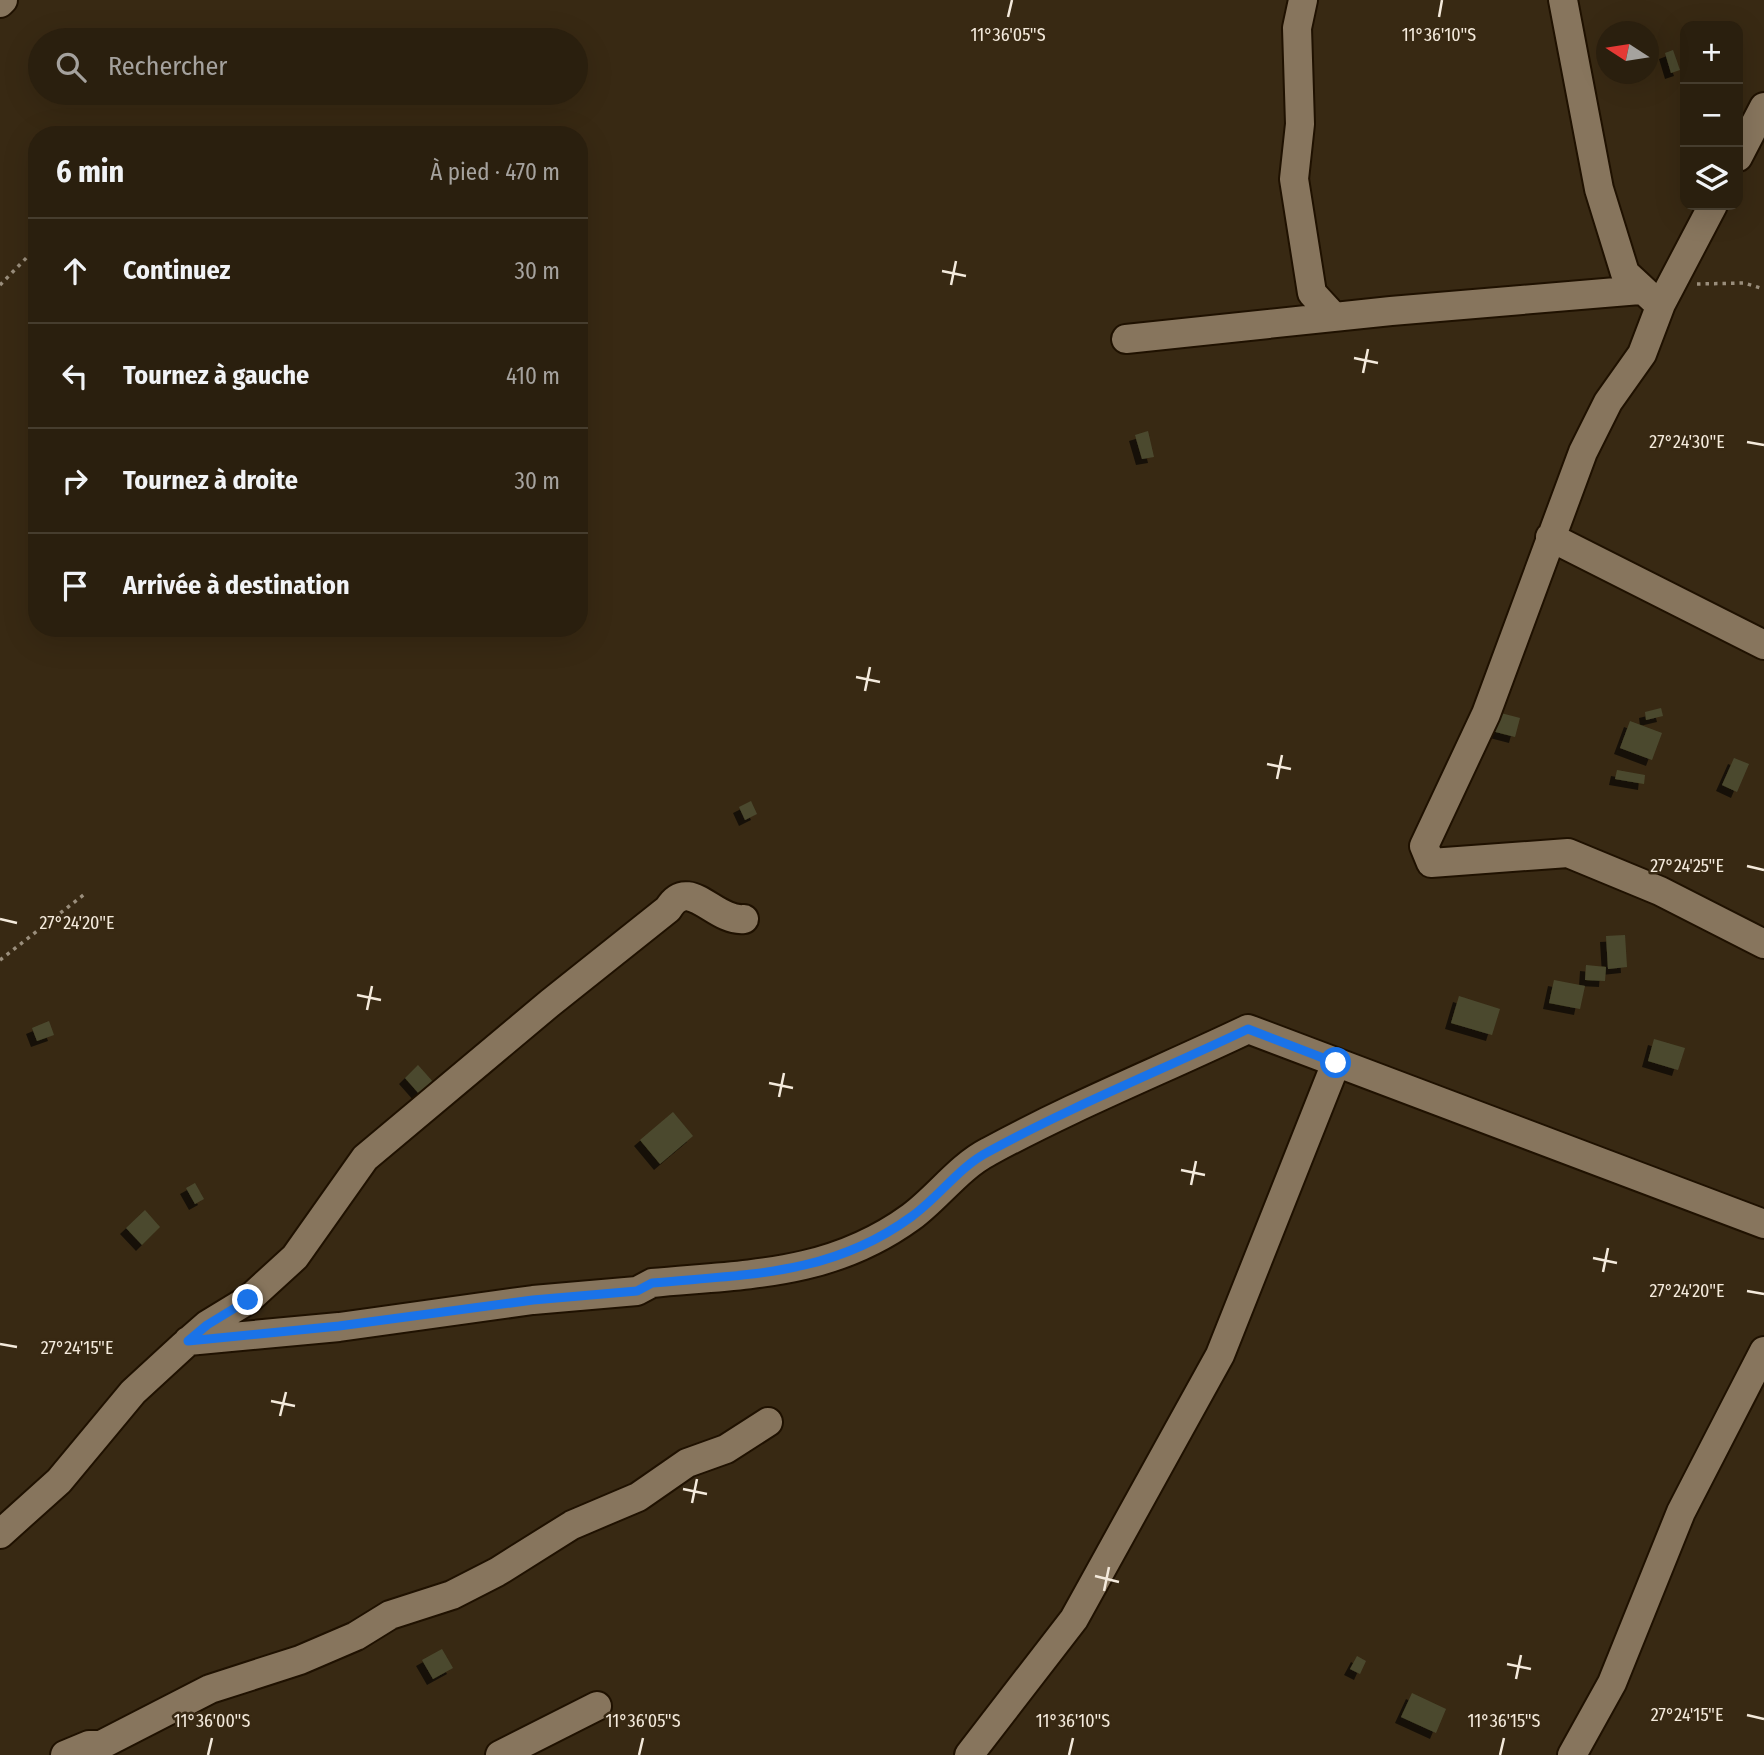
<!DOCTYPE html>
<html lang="fr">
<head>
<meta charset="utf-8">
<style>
  body { margin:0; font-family:"Fira Sans Condensed",sans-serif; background:#322717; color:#f1f3f6 }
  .controls { position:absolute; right:21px; top:21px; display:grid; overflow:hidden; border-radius:14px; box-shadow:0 7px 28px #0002 }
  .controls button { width:63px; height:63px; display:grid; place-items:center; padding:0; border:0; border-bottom:2px solid #463d2e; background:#2a1f0e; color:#f1f3f6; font:35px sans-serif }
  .compass { position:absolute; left:1596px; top:21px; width:63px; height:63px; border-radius:50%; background:#2a1f0e; box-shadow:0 7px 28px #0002; rotate:282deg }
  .stop { position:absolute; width:21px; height:21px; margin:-16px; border:5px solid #1a73e8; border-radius:50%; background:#fff }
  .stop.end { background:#1a73e8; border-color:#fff; box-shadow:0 2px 7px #0008 }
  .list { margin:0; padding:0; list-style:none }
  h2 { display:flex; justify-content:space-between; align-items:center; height:91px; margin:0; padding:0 28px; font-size:30px }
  h2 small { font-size:23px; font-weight:400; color:#a5a29e }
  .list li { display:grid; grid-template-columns:46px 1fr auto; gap:21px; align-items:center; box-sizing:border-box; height:105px; padding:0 28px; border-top:2px solid #463d2e }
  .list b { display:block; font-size:26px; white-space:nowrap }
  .list em { font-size:23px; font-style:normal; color:#a5a29e }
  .icon { flex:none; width:38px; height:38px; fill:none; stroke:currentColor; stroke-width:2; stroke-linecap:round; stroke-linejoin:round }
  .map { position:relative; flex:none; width:1764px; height:1755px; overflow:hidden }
  .search { position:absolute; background:#2a1f0e; box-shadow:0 7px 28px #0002; left:28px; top:28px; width:560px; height:77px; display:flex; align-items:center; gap:18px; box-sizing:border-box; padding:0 24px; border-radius:38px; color:#a5a29e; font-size:26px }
  .panel { position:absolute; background:#2a1f0e; box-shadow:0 7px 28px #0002; left:28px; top:126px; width:560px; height:511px; border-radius:28px }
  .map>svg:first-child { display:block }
  .building { fill:#4b4a2f; filter:url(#shadow) }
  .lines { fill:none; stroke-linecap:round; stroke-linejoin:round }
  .minor-casing { stroke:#1f1100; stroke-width:32 }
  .path { stroke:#9a8e7c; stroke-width:3.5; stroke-dasharray:3.5 5; stroke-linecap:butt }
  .minor { stroke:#87755d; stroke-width:28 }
  .route { stroke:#1a73e8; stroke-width:9 }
  .ticks { fill:none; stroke:#f4eadc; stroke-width:2.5 }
  .ticks-label { font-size:18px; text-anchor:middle; fill:#f4eadc; stroke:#382913; stroke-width:5; stroke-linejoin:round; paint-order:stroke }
</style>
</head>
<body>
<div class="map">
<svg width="1764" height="1755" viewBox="0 0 1764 1755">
  <defs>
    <filter id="shadow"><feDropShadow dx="-6" dy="6" stdDeviation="0" flood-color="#0009"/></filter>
  </defs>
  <rect width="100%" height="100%" fill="#382913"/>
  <path class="building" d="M1673 50 1680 70 1671 73 1665 53Z
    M1148 431 1154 457 1142 459 1135 435Z
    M1661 708 1663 716 1646 720 1645 712Z
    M1493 711 1520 718 1515 737 1488 730Z
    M1630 721 1662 733 1652 760 1620 748Z
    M1734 758 1749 764 1737 792 1722 785Z
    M1617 770 1645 775 1644 784 1615 779Z
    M751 801 757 814 745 820 739 807Z
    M1625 935 1627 967 1608 969 1606 936Z
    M1586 965 1606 967 1605 981 1585 980Z
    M1554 980 1585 986 1580 1009 1549 1003Z
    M1459 996 1500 1009 1492 1035 1451 1023Z
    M49 1021 54 1035 37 1041 32 1028Z
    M1654 1039 1685 1048 1678 1070 1648 1061Z
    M418 1065 434 1083 420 1095 405 1078Z
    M673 1112 693 1136 660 1164 640 1140Z
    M195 1183 204 1199 195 1204 186 1188Z
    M145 1210 160 1227 142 1245 126 1228Z
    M442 1649 453 1668 433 1679 422 1660Z
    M1357 1656 1366 1661 1360 1674 1350 1669Z
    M1412 1693 1446 1709 1436 1733 1401 1717Z"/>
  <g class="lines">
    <defs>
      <path id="minor" d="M1303 0 1297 28 1300 124 1294 179 1312 293 1334 317
        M1563 0 1599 189 1625 273 1653 299
        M0 3 3 0
        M1738 157 1764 107
        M1713 205 1661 304 1642 354 1608 402 1583 452 1486 714 1424 846 1431 863 1568 853 1660 891 1764 944
        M1126 339 1391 311 1640 290
        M1550 537 1764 645
        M188 1341 339 1327 533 1300 637 1291 652 1283C747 1274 830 1276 911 1217 937 1198 959 1167 988 1152 1072 1106 1162 1070 1248 1029L1764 1224
        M0 1534 59 1481 133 1392 183 1346 207 1325 248 1300 295 1257 365 1158 550 1003 668 909C689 874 714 922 744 919
        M65 1755 89 1745H101L210 1689 300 1660 356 1636 390 1615 452 1595 497 1572 572 1525 638 1497 687 1463 726 1449 768 1422
        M500 1755 597 1706
        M969 1755 1074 1619 1220 1355 1336 1063
        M1572 1755 1612 1683 1681 1512 1764 1351"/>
    </defs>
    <use href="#minor" class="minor-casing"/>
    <path class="path" d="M1697 284 1744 283 1764 289
      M0 285 37 247
      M0 960 86 893"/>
    <use href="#minor" class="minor"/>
  </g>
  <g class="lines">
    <path class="route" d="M248 1300 207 1325 188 1341 339 1326 533 1300 637 1291 652 1283C747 1274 830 1276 911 1217 938 1198 959 1167 988 1152 1072 1106 1162 1070 1248 1029L1336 1063"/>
  </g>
  <path class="ticks" d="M1008 17 1012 0M1439 17 1442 0M942 271 966 276M951 285 956 261M1354 358 1378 363M1363 373 1368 349M1747 442 1764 445M856 677 880 682M865 691 870 667M1267 764 1291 769M1277 779 1282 755M1747 866 1764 870M0 919 17 923M357 995 381 1000M367 1010 372 986M769 1083 793 1088M779 1097 784 1073M1181 1170 1205 1175M1191 1185 1196 1161M1593 1258 1617 1263M1603 1272 1608 1248M1747 1291 1764 1294M0 1344 17 1347M271 1401 295 1406M280 1416 286 1392M683 1489 707 1494M692 1503 697 1479M1095 1576 1119 1582M1104 1591 1109 1567M1507 1664 1531 1669M1516 1679 1521 1655M1747 1715 1764 1719M208 1755 212 1738M639 1755 643 1738M1069 1755 1073 1738M1500 1755 1504 1738"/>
  <g class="ticks-label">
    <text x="1008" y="41">11°36'05"S</text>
    <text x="1439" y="41">11°36'10"S</text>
    <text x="1687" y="448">27°24'30"E</text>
    <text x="1687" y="872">27°24'25"E</text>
    <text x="77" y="929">27°24'20"E</text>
    <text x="1687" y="1297">27°24'20"E</text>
    <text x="77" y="1354">27°24'15"E</text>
    <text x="1687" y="1721">27°24'15"E</text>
    <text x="212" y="1727">11°36'00"S</text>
    <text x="643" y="1727">11°36'05"S</text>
    <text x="1073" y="1727">11°36'10"S</text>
    <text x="1504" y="1727">11°36'15"S</text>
  </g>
</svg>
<div class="controls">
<button>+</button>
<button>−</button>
<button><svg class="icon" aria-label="layers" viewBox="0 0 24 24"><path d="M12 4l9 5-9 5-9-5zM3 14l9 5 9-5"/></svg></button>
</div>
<svg class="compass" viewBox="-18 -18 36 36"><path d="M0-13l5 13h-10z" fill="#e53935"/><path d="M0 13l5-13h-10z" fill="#a5a29e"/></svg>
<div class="stop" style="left:1336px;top:1063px"></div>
<div class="stop end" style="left:248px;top:1300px"></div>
<div class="search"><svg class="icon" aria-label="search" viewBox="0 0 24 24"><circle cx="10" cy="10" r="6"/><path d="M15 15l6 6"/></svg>Rechercher</div>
<section class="panel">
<h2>6 min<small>À pied · 470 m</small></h2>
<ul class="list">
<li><svg class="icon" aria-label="ahead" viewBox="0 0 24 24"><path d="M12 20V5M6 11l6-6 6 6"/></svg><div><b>Continuez</b></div><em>30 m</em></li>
<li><svg class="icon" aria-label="left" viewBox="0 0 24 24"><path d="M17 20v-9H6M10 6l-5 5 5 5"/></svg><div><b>Tournez à gauche</b></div><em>410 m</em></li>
<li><svg class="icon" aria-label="right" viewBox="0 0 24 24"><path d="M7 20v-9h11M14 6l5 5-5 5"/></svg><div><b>Tournez à droite</b></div><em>30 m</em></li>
<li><svg class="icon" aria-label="arrive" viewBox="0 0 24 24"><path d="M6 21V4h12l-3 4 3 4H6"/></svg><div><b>Arrivée à destination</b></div></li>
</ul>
</section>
</div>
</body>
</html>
